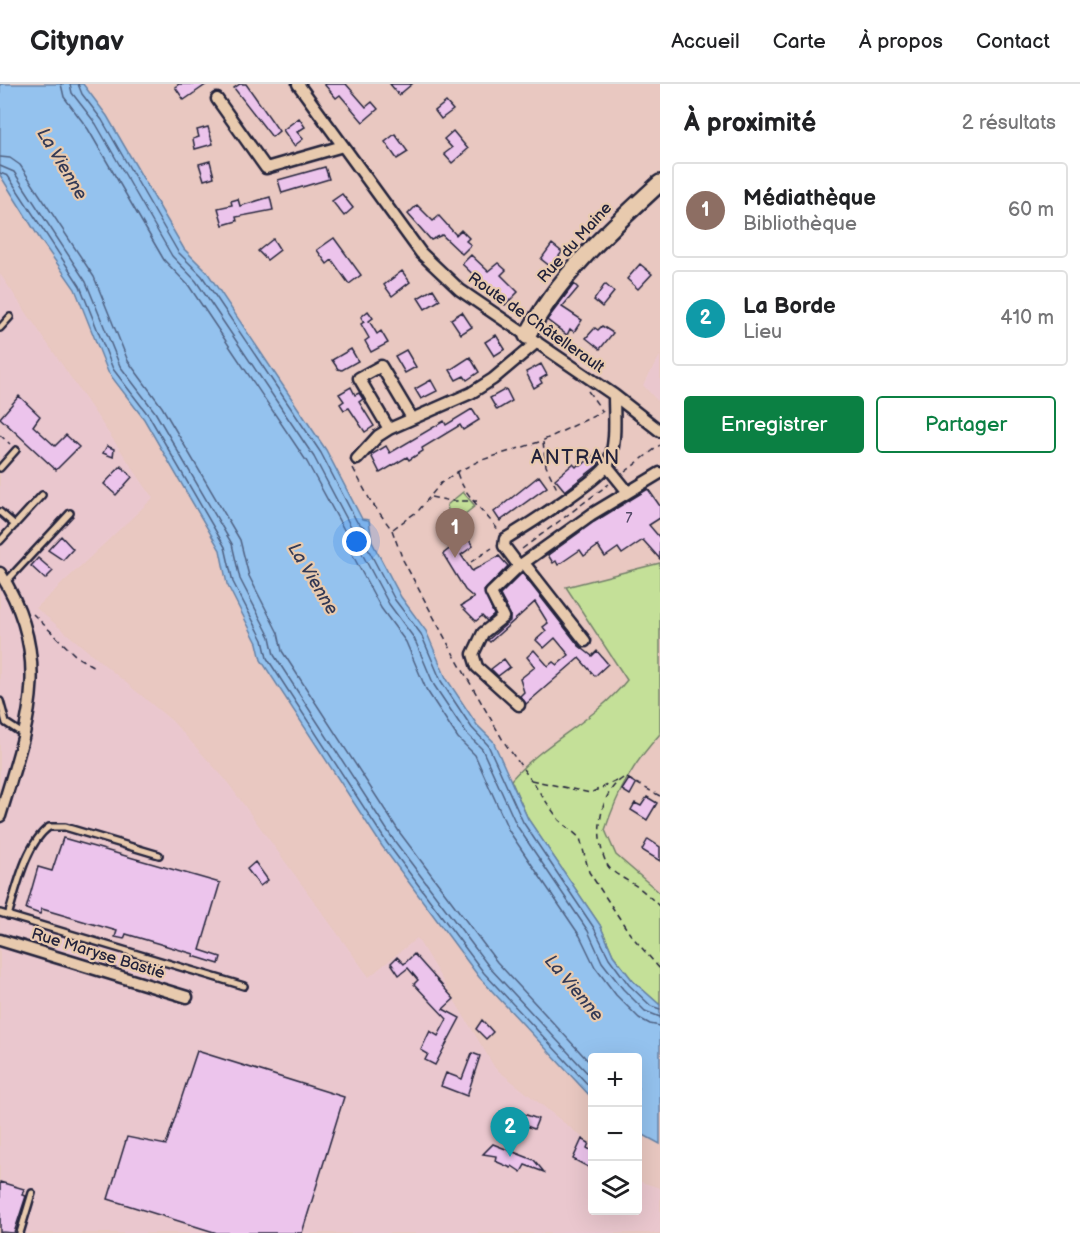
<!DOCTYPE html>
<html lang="fr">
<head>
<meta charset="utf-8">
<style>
  body { margin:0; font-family:"Balsamiq Sans",sans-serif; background:#f6f6f6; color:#202124 }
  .controls { position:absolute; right:18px; bottom:18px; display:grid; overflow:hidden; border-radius:6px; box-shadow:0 6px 24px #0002 }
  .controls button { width:54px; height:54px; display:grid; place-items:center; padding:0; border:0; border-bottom:2px solid #e0e0e0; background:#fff; color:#202124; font:30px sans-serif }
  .you { position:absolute; left:357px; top:458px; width:21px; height:21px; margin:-15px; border:4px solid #fff; border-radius:50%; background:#1a73e8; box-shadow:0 0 0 9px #1a73e833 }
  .badge { display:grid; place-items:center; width:39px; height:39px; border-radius:50%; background:#0b8043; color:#fff; font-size:20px; font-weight:700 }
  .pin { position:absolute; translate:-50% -50px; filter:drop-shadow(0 2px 3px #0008) }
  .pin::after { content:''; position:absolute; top:32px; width:21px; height:18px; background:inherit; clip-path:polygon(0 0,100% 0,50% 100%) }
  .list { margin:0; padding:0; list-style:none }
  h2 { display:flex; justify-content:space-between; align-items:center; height:78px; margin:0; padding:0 24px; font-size:26px }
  h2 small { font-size:20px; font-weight:400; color:#757577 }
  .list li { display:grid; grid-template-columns:39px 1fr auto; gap:18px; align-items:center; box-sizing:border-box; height:96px; margin:0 12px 12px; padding:0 12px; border:2px solid #e0e0e0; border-radius:6px }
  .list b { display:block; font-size:22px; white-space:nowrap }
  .list p { margin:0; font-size:20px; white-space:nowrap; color:#757577 }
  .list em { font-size:20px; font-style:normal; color:#757577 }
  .actions { display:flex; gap:12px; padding:18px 24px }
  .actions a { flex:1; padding:14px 0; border:2px solid #0b8043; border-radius:6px; text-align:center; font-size:21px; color:#0b8043 }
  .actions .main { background:#0b8043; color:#fff }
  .icon { flex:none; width:33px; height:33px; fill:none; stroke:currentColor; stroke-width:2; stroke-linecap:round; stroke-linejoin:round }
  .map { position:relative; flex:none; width:660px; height:1149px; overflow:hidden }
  header { display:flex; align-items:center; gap:36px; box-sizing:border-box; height:84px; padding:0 30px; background:#fff; border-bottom:2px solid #e0e0e0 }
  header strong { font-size:28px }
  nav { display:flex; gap:33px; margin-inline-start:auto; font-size:21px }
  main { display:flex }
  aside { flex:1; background:#fff }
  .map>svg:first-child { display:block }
  .built { fill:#eac7ce }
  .green { fill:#c4e098; stroke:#73816a; stroke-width:1.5 }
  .water { fill:#94c2ee; stroke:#6682a6; stroke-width:1.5 }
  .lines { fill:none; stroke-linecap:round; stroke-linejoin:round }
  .shore { stroke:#506283; stroke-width:1.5 }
  .building { fill:#ecc4ec; stroke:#22223b; stroke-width:1.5 }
  .lane-casing { stroke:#22223b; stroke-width:10 }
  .street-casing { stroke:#22223b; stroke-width:15 }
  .secondary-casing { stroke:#22223b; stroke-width:20 }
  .path { stroke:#22223b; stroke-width:1.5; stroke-dasharray:6 4.5; stroke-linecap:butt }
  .lane { stroke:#e8caae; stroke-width:5 }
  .street { stroke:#e8caae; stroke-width:10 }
  .secondary { stroke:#e8caae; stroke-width:15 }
  .labels { text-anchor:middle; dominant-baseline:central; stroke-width:4.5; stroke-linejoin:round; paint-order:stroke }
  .number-label { font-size:14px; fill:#544a67 }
  .street-label { font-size:16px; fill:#22223b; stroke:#e8caae }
  .water-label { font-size:18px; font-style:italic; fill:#333a56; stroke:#e8caae }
  .quarter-label { font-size:20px; letter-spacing:1.5px; fill:#22223b; stroke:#e8caae }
</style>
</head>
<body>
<header>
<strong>Citynav</strong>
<nav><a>Accueil</a><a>Carte</a><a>À propos</a><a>Contact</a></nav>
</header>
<main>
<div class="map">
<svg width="660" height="1149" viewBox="0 0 660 1149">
  <rect width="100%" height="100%" fill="#e9c8c1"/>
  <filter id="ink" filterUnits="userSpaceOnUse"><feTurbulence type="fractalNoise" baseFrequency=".0167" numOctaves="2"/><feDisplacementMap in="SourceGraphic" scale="12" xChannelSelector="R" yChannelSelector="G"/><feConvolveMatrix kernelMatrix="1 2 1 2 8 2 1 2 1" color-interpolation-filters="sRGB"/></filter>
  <g filter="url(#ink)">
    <path class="built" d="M0 190 153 414 36 524 172 637 225 695 369 893 417 854 495 984 592 1061V1126H638V1097L660 1104V1149H0Z
      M660 272V320L643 301Z"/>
    <path class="green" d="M463 408 475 422 459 435 449 431 447 421Z
      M660 479V650C632 681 618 707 605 746L616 771 660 809V921L633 897 613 871 600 841 528 735 511 696C545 657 595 637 627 596L566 503Z"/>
    <path class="water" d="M0 0H83L107 32 184 165 207 188 326 366 362 435 369 436 372 458 401 513 426 547 446 594 477 641 493 657 528 735 600 841 613 871 633 897 660 921V1060L638 1048V974H592V1014L479 893 382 762 261 576 257 559 227 500 220 466 144 335 108 288 75 205 40 155 0 91Z"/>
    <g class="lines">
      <path class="shore" d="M61 0 64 13 88 45 164 176 189 202 307 378 348 453 351 468 381 524 406 558 426 605 458 654 475 671 509 747 580 852 595 883 616 911 639 934 650 940 660 942
        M70 0 72 9 96 40 172 172 196 197 314 373 350 441 357 448 359 464 389 520 414 554 434 601 466 649 482 665 517 742 588 847 602 878 623 905 645 927 660 933
        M78 0 82 10 102 36 178 168 202 192 321 369 357 438 364 443 366 461 395 516 421 550 441 597 472 644 488 661 523 738 594 844 609 874 629 901 651 922 660 925
        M0 73 10 74 20 81 94 193 128 277 162 323 240 456 249 492 278 549 282 567 400 749 497 878 592 981
        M0 82 14 88 86 198 120 282 155 328 232 460 240 495 270 553 274 571 393 755 490 884 592 994
        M0 89 8 92 80 202 113 285 149 332 225 463 233 498 263 556 267 574 387 759 484 889 592 1005"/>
    </g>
    <path class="building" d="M179 0H207L184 16 175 3Z
      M240 0H246L279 47 272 53 234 4Z
      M324 0H346L366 23 372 18 378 25 363 38 340 11 336 14Z
      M390 0H412L399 11Z
      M446 18 453 26 441 35 435 27Z
      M299 34 305 43 297 48 303 55 294 62 283 46Z
      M208 43 213 60 195 65 193 55 199 53 197 46Z
      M453 47 468 65 452 79 444 70 452 64 444 55Z
      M395 50 408 68 397 75 385 58Z
      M210 77 214 93 204 96 199 80Z
      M325 83 329 95 282 109 278 96Z
      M342 110 353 124 344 132 332 117Z
      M270 113 273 126 236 133 237 137 223 141 218 124 232 121 231 117 238 115 240 122Z
      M417 121 433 137 439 132 456 151 461 146 469 154 466 157 471 161 462 170 442 151 431 156 408 130Z
      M334 154 361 191 349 200 332 176 327 180 317 166Z
      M273 155 280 166 267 176 258 167Z
      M552 160 562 168 551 183 541 175Z
      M471 171 488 187 498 179 506 186 501 191 518 208 505 221 462 180Z
      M640 180 652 190 638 205 627 195Z
      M402 187 410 198 392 212 384 201Z
      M574 200 578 204 562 223 582 236 574 248 570 245 567 251 547 236Z
      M605 200 614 208 602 223 594 216Z
      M433 205 440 216 425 225 418 214Z
      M368 227 373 234 369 237 377 250 381 247 388 259 371 268 365 257 369 254 361 240 364 238 361 233Z
      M462 228 472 243 461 250 451 235Z
      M602 242 613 249 600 265 586 254 595 244 598 246Z
      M496 251 505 265 494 272 485 258Z
      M351 265 358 277 342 286 338 285 332 276Z
      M406 266 416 283 405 289 395 272Z
      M470 273 479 288 467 296 464 292 456 296 450 286Z
      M541 280 547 291 540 295 542 299 534 304 526 288Z
      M431 296 437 307 421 315 415 305Z
      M351 303 355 311 359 309 363 315 359 318 374 342 365 348 349 324 344 326 340 320 344 317 339 310Z
      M506 305 512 317 497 326 490 314Z
      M19 312 40 332 33 342 55 362 66 351 79 363 56 386 0 334Z
      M472 325 479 336 463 346 460 341 422 364 423 367 409 376 407 373 380 389 371 371 386 362 390 369 444 337 446 341Z
      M107 362 114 365 113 373 103 369Z
      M599 367 603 372 597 382 565 407 555 395 573 380 576 383 579 380 581 382Z
      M121 382 132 393 116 411 104 400Z
      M539 392 547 403 500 437 494 428Z
      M648 405 660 422V434L649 441 660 454V475L643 456 622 470 618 464 605 473 598 462 584 472 580 466 558 481 556 477 553 479 548 471 594 438Z
      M61 452 73 465 63 476 48 466Z
      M466 452 473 462 461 471 472 487 499 472 508 482 484 507 494 531 487 537 482 532 476 537 461 522 474 514 465 506 443 470Z
      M38 474 53 487 45 495 31 482Z
      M522 489 579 562 592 572 597 567 608 580 595 592 579 574 526 620 520 612 524 608 520 595 535 583 527 573 534 566 548 582 553 578 557 581 569 571 555 554 544 564 536 556 546 547 543 543 548 539 535 518 490 558 488 556 510 537V530L500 511Z
      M504 575 510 583 498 592 491 585Z
      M629 695 636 700 630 711 622 706Z
      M647 713 657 719 647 736 631 726 635 719 641 722Z
      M63 754 220 799 200 866 221 873 219 880 193 872 194 870 126 850 124 855 115 853 117 847 42 825 40 830 26 825 38 783 52 787Z
      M648 755 660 763V777L642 766Z
      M255 778 268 796 260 802 247 785Z
      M414 870 454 915 443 925 460 934 435 981 425 976 428 970 421 966 430 947 438 952 447 935 414 900 418 896 408 884 399 891 391 879 397 873 404 880Z
      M482 936 493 948 486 955 476 945Z
      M197 967 344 1013 302 1149H217L108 1115 127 1053 166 1061Z
      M472 969 480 972 467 1012 441 1002 446 989 462 995Z
      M515 1027 538 1035 534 1045 512 1036Z
      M582 1055 589 1059 587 1064 592 1067V1085L573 1075Z
      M493 1060 534 1076 544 1088 525 1081 521 1088 512 1082 511 1084 495 1077 496 1072 483 1070Z
      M0 1098 24 1105 22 1111 26 1112 14 1149 0 1148Z"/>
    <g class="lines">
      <defs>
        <path id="lane" d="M0 244 10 233
          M0 384 16 366
          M0 428 15 441
          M0 457 42 411
          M6 498 70 429
          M0 617 6 639 23 650
          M0 829 244 902
          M8 832C16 806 26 759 49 743H65L159 771
          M20 1149 32 1109"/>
        <path id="street" d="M298 0 421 169 460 206 614 311 660 347
          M217 15 266 84 343 62
          M614 311C614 332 617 360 608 380 601 395 523 444 505 455L504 462 519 482 592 430 660 389
          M412 334 381 282 359 294 389 345 471 309 493 295 537 258
          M357 375 378 352 389 345
          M607 382 628 408
          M524 479 585 557
          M519 482 491 509 503 533 483 549 473 570 477 583 519 621
          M0 489C55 575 27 643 0 732
          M0 856 187 913"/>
        <path id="secondary" d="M527 252C558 192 611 144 660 99"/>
      </defs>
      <use href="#lane" class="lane-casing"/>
      <use href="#street" class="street-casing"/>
      <use href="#secondary" class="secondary-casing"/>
      <path class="path" d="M588 307 603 328
        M0 351 10 360
        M543 358 546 382 558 407
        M353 384 370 416 392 446 403 476 454 571 504 658 531 696
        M625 388 660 361
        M457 389C464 411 485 428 499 447
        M431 413 451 417H477
        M393 445 419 426 441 399 457 388 479 377 542 357 602 328
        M522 465 609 400
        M471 478 492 464
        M33 530 77 573 96 584
        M617 697 590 709 531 696 559 736 580 754 589 788 630 850 660 885
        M660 712 625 693C598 707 593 757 608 782 614 791 630 797 639 804 646 809 653 816 660 823"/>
      <use href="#lane" class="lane"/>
      <use href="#street" class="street"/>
      <use href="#secondary" class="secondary"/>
    </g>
  </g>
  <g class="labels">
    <g class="number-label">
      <text x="629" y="434">7</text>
    </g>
    <g class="street-label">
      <text transform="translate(575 159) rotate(-48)">Rue du Maine</text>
      <text transform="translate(536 239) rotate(35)">Route de Châtellerault</text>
      <text transform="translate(98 870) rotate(17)">Rue Maryse Bastié</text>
    </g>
    <g class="water-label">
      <text transform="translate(62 80) rotate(59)">La Vienne</text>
      <text transform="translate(313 495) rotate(59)">La Vienne</text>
      <text transform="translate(574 904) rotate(50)">La Vienne</text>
    </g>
    <g class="quarter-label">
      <text x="576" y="374">ANTRAN</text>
    </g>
  </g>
</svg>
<div class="controls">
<button>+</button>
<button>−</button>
<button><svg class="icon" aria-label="layers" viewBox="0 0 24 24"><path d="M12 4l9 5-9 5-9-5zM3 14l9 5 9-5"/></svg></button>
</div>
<div class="you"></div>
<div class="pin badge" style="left:455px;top:474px;background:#8d6e63">1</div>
<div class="pin badge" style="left:510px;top:1073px;background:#0f9aa8">2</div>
</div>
<aside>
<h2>À proximité<small>2 résultats</small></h2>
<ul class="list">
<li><span class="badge" style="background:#8d6e63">1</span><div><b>Médiathèque</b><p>Bibliothèque</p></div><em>60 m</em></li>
<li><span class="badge" style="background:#0f9aa8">2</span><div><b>La Borde</b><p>Lieu</p></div><em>410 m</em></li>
</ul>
<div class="actions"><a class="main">Enregistrer</a><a>Partager</a></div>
</aside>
</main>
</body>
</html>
